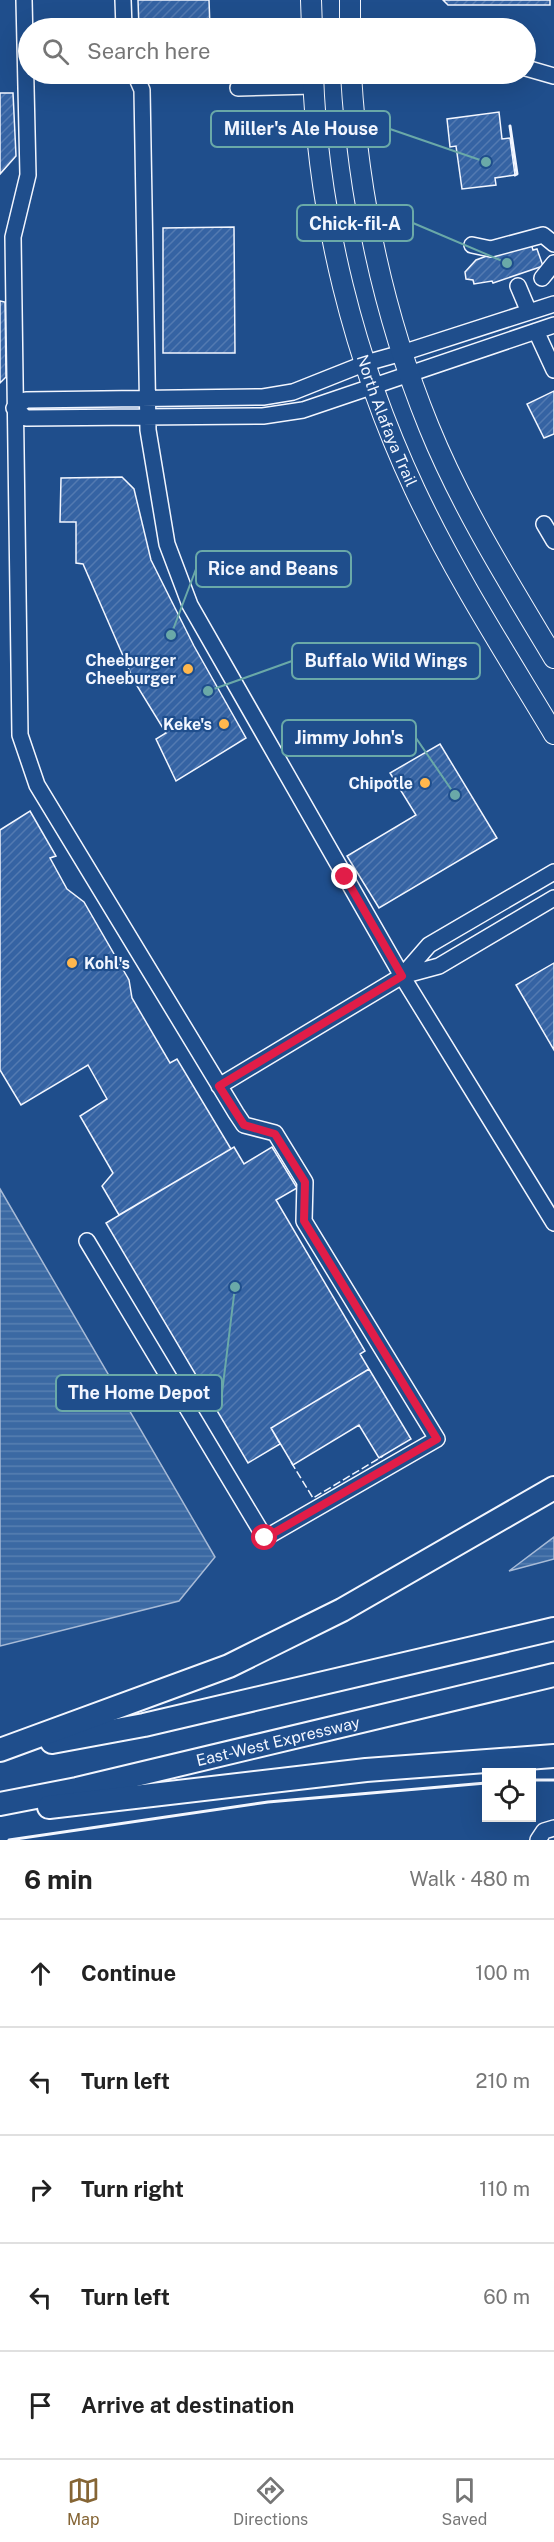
<!DOCTYPE html>
<html lang="en">
<head>
<meta charset="utf-8">
<style>
  body { margin:0; font-family:"Public Sans",sans-serif; background:#f2f2f2; color:#222 }
  .controls { position:absolute; right:18px; bottom:18px; display:grid; overflow:hidden; border-radius:0px; box-shadow:0 6px 24px #0002 }
  .controls button { width:54px; height:54px; display:grid; place-items:center; padding:0; border:0; border-bottom:2px solid #e0e0e0; background:#fff; color:#222; font:30px sans-serif }
  .stop { position:absolute; width:18px; height:18px; margin:-14px; border:4px solid #e11d48; border-radius:50%; background:#fff }
  .stop.end { background:#e11d48; border-color:#fff; box-shadow:0 2px 6px #0008 }
  .list { margin:0; padding:0; list-style:none }
  h2 { display:flex; justify-content:space-between; align-items:center; height:78px; margin:0; padding:0 24px; font-size:26px }
  h2 small { font-size:20px; font-weight:400; color:#767676 }
  .list li { display:grid; grid-template-columns:39px 1fr auto; gap:18px; align-items:center; box-sizing:border-box; height:108px; padding:0 24px; border-top:2px solid #e0e0e0 }
  .list b { display:block; font-size:22px; white-space:nowrap }
  .list em { font-size:20px; font-style:normal; color:#767676 }
  .icon { flex:none; width:33px; height:33px; fill:none; stroke:currentColor; stroke-width:2; stroke-linecap:round; stroke-linejoin:round }
  .map { position:relative; flex:none; width:554px; height:1840px; overflow:hidden }
  .search { position:absolute; background:#fff; box-shadow:0 6px 24px #0002; left:18px; right:18px; top:18px; height:66px; display:flex; align-items:center; gap:15px; box-sizing:border-box; padding:0 21px; border-radius:33px; color:#767676; font-size:22px }
  .sheet { height:618px; background:#fff }
  nav { display:flex; justify-content:space-around; align-items:center; box-sizing:border-box; height:84px; border-top:2px solid #e0e0e0; background:#fff; font-size:16px; color:#767676 }
  nav a { display:grid; justify-items:center; gap:3px }
  nav .on { color:#856535 }
  .map>svg:first-child { display:block }
  .water { fill:url(#water-rules); stroke:#a8bbd7; stroke-width:1.5 }
  .building { fill:url(#building-hatch); stroke:#f2f6ff; stroke-width:1.5 }
  .lines { fill:none; stroke-linecap:round; stroke-linejoin:round }
  .minor-casing { stroke:#f2f6ff; stroke-width:18 }
  .major-casing { stroke:#f2f6ff; stroke-width:22 }
  .highway-casing { stroke:#f2f6ff; stroke-width:26 }
  .minor { stroke:#1f4e8c; stroke-width:15 }
  .major { stroke:#1f4e8c; stroke-width:20 }
  .highway { stroke:#1f4e8c; stroke-width:22 }
  .fence { stroke:#f2f6ff; stroke-width:1.5; stroke-dasharray:8 3; stroke-linecap:butt }
  .wall { stroke:#f2f6ff; stroke-width:3 }
  .route { stroke:#e11d48; stroke-width:8 }
  .poi-dot { fill:#ffb74d; stroke:#1f4e8c; stroke-width:2 }
  .labels { text-anchor:middle; dominant-baseline:central; stroke-width:4.5; stroke-linejoin:round; paint-order:stroke }
  .street-label { font-size:16px; fill:#f2f6ff; stroke:#1f4e8c }
  .poi-label { font-size:16px; font-weight:bold; fill:#f2f6ff; stroke:#1f4e8c; text-anchor:end }
  .leader { fill:none; stroke:#6aa9a8; stroke-width:2 }
  .callout-dot { fill:#6aa9a8; stroke:#1f4e8c; stroke-width:2 }
  .callout { fill:#1f4e8c; stroke:#6aa9a8; stroke-width:2 }
  .callout-label { font-size:18px; text-anchor:middle; font-weight:bold; fill:#f2f6ff }
</style>
</head>
<body>
<div class="map">
<svg width="554" height="1840" viewBox="0 0 554 1840">
  <defs>
    <pattern id="water-rules" width="6" height="5" patternUnits="userSpaceOnUse" patternTransform="scale(1.5)"><rect width="6" height="5" fill="#3b69a3"/><path d="M0 2.5h6" fill="none" stroke="#587fb1"/></pattern>
    <pattern id="building-hatch" width="6" height="6" patternUnits="userSpaceOnUse" patternTransform="scale(1.5)"><rect width="6" height="6" fill="#3563a3"/><path d="M-1 1l2-2M0 6l6-6M5 7l2-2" fill="none" stroke="#537ab1"/></pattern>
  </defs>
  <rect width="100%" height="100%" fill="#1f4e8c"/>
  <path class="water" d="M0 1189 215 1557 179 1601 0 1646Z
    M554 1537V1559L509 1571Z"/>
  <path class="building" d="M138 0H209L210 28H139Z
    M443 0H550V5H448Z
    M0 93H13L16 156 0 174Z
    M499 112 502 139 510 138 515 175 495 178 496 185 462 189 456 146 450 147 447 119Z
    M234 227 235 353H163V228Z
    M530 240 533 250 537 249 543 266 493 283 492 281 474 284 473 280 466 279 465 272 476 260Z
    M0 301 5 302 6 377 0 383Z
    M554 391V434L544 438 527 404Z
    M122 477 134 489 151 560 194 646 246 738 176 781 156 739 166 733 134 681 83 564 76 563V522H60L61 478Z
    M440 744 497 838 379 908 347 856 416 815 390 773Z
    M30 811 56 856 50 858 67 889 84 902 129 980 132 998 170 1063 177 1059 231 1149 119 1215 102 1186 113 1173 80 1116 107 1099 88 1065 21 1105 0 1070V830Z
    M554 963V1050L516 985Z
    M234 1147 244 1164 272 1147 297 1188 276 1200 365 1351 360 1354 369 1369 271 1428 280 1444 248 1463 106 1223Z
    M369 1369 411 1439 379 1458 359 1425 293 1465 271 1428Z"/>
  <g class="lines">
    <defs>
      <path id="minor" d="M24 0 28 175 13 237 20 735 37 785 236 1113 244 1125 275 1133 305 1182 304 1221 437 1439 265 1538 87 1241
        M123 0 124 28
        M526 68 554 76
        M135 74 142 90 148 430 167 544 190 605 402 976 554 1223
        M238 88 313 86
        M472 245 491 249 543 235 554 244
        M542 278 554 263
        M518 286 529 312
        M554 304 402 353 366 363 293 392 263 397 26 400 14 408 26 418 263 416 303 410 554 325
        M536 331 554 370
        M544 524 554 541
        M402 976 429 945 554 872
        M219 1086 402 976 439 966 554 898
        M538 1840 544 1831 554 1828"/>
      <g id="major">
        <path d="M311 0 312 28"/>
        <path d="M350 0V28"/>
        <path id="s1" d="M313 74C318 216 354 360 415 490 455 575 506 654 554 734"/>
        <path d="M351 74C358 195 383 314 429 427 462 508 509 583 554 658"/>
      </g>
      <g id="highway">
        <path d="M52 1742 144 1725 554 1629"/>
        <path d="M0 1750 229 1666 342 1610 554 1488"/>
        <path id="s2" d="M0 1804 77 1789 554 1675"/>
        <path d="M49 1807 366 1770 554 1756"/>
      </g>
    </defs>
    <use href="#minor" class="minor-casing"/>
    <use href="#major" class="major-casing"/>
    <use href="#highway" class="highway-casing"/>
    <use href="#minor" class="minor"/>
    <use href="#major" class="major"/>
    <use href="#highway" class="highway"/>
    <path class="fence" d="M291 1462 313 1498 383 1456"/>
    <path class="wall" d="M510 126 517 174 515 175
      M532 1780H554
      M9 1840 268 1802 486 1783"/>
  </g>
  <g class="lines">
    <path class="route" d="M265 1538 437 1439 304 1221 305 1182 275 1134 244 1125 219 1086 402 976 345 877"/>
  </g>
  <g class="poi-dot">
    <circle cx="188" cy="669" r="6"/>
    <circle cx="224" cy="724" r="6"/>
    <circle cx="425" cy="783" r="6"/>
    <circle cx="72" cy="963" r="6"/>
  </g>
  <g class="labels">
    <g class="street-label">
      <text stroke="none"><textPath href="#s1" startOffset="356">North Alafaya Trail</textPath></text>
      <text stroke="none"><textPath href="#s2" startOffset="285">East-West Expressway</textPath></text>
    </g>
    <g class="poi-label">
      <text x="176" y="660">Cheeburger<tspan x="176" dy="18">Cheeburger</tspan></text>
      <text x="212" y="724">Keke's</text>
      <text x="413" y="783">Chipotle</text>
      <text x="84" y="963" text-anchor="start">Kohl's</text>
    </g>
  </g>
  <path class="leader" d="M486 162L390 129M507 263L413 223M171 635L196 569M208 691L292 661M455 795L416 738M235 1287L222 1393"/>
  <g class="callout-dot">
    <circle cx="486" cy="162" r="6"/>
    <circle cx="507" cy="263" r="6"/>
    <circle cx="171" cy="635" r="6"/>
    <circle cx="208" cy="691" r="6"/>
    <circle cx="455" cy="795" r="6"/>
    <circle cx="235" cy="1287" r="6"/>
  </g>
  <g class="callout">
    <rect x="211" y="111" width="179" height="36" rx="6"/>
    <rect x="297" y="205" width="116" height="36" rx="6"/>
    <rect x="196" y="551" width="155" height="36" rx="6"/>
    <rect x="292" y="643" width="188" height="36" rx="6"/>
    <rect x="282" y="720" width="134" height="36" rx="6"/>
    <rect x="56" y="1375" width="166" height="36" rx="6"/>
  </g>
  <g class="callout-label">
    <text x="301" y="135">Miller's Ale House</text>
    <text x="355" y="230">Chick-fil-A</text>
    <text x="273" y="575">Rice and Beans</text>
    <text x="386" y="667">Buffalo Wild Wings</text>
    <text x="349" y="744">Jimmy John's</text>
    <text x="139" y="1399">The Home Depot</text>
  </g>
</svg>
<div class="controls">
<button><svg class="icon" aria-label="locate" viewBox="0 0 24 24"><circle cx="12" cy="12" r="6"/><path d="M12 2v4M12 18v4M2 12h4M18 12h4"/></svg></button>
</div>
<div class="stop" style="left:265px;top:1538px"></div>
<div class="stop end" style="left:345px;top:877px"></div>
<div class="search"><svg class="icon" aria-label="search" viewBox="0 0 24 24"><circle cx="10" cy="10" r="6"/><path d="M15 15l6 6"/></svg>Search here</div>
</div>
<section class="sheet">
<h2>6 min<small>Walk · 480 m</small></h2>
<ul class="list">
<li><svg class="icon" aria-label="ahead" viewBox="0 0 24 24"><path d="M12 20V5M6 11l6-6 6 6"/></svg><div><b>Continue</b></div><em>100 m</em></li>
<li><svg class="icon" aria-label="left" viewBox="0 0 24 24"><path d="M17 20v-9H6M10 6l-5 5 5 5"/></svg><div><b>Turn left</b></div><em>210 m</em></li>
<li><svg class="icon" aria-label="right" viewBox="0 0 24 24"><path d="M7 20v-9h11M14 6l5 5-5 5"/></svg><div><b>Turn right</b></div><em>110 m</em></li>
<li><svg class="icon" aria-label="left" viewBox="0 0 24 24"><path d="M17 20v-9H6M10 6l-5 5 5 5"/></svg><div><b>Turn left</b></div><em>60 m</em></li>
<li><svg class="icon" aria-label="arrive" viewBox="0 0 24 24"><path d="M6 21V4h12l-3 4 3 4H6"/></svg><div><b>Arrive at destination</b></div></li>
</ul>
</section>
<nav>
<a class="on"><svg class="icon" aria-label="map" viewBox="0 0 24 24"><path d="M3 6l6-2 6 2 6-2v14l-6 2-6-2-6 2zM9 4v14M15 6v14"/></svg>Map</a>
<a><svg class="icon" aria-label="directions" viewBox="0 0 24 24"><path d="M12 3l9 9-9 9-9-9zM9 14v-3h6M13 9l2 2-2 2"/></svg>Directions</a>
<a><svg class="icon" aria-label="saved" viewBox="0 0 24 24"><path d="M7 4h10v16l-5-4-5 4z"/></svg>Saved</a>
</nav>
</body>
</html>
